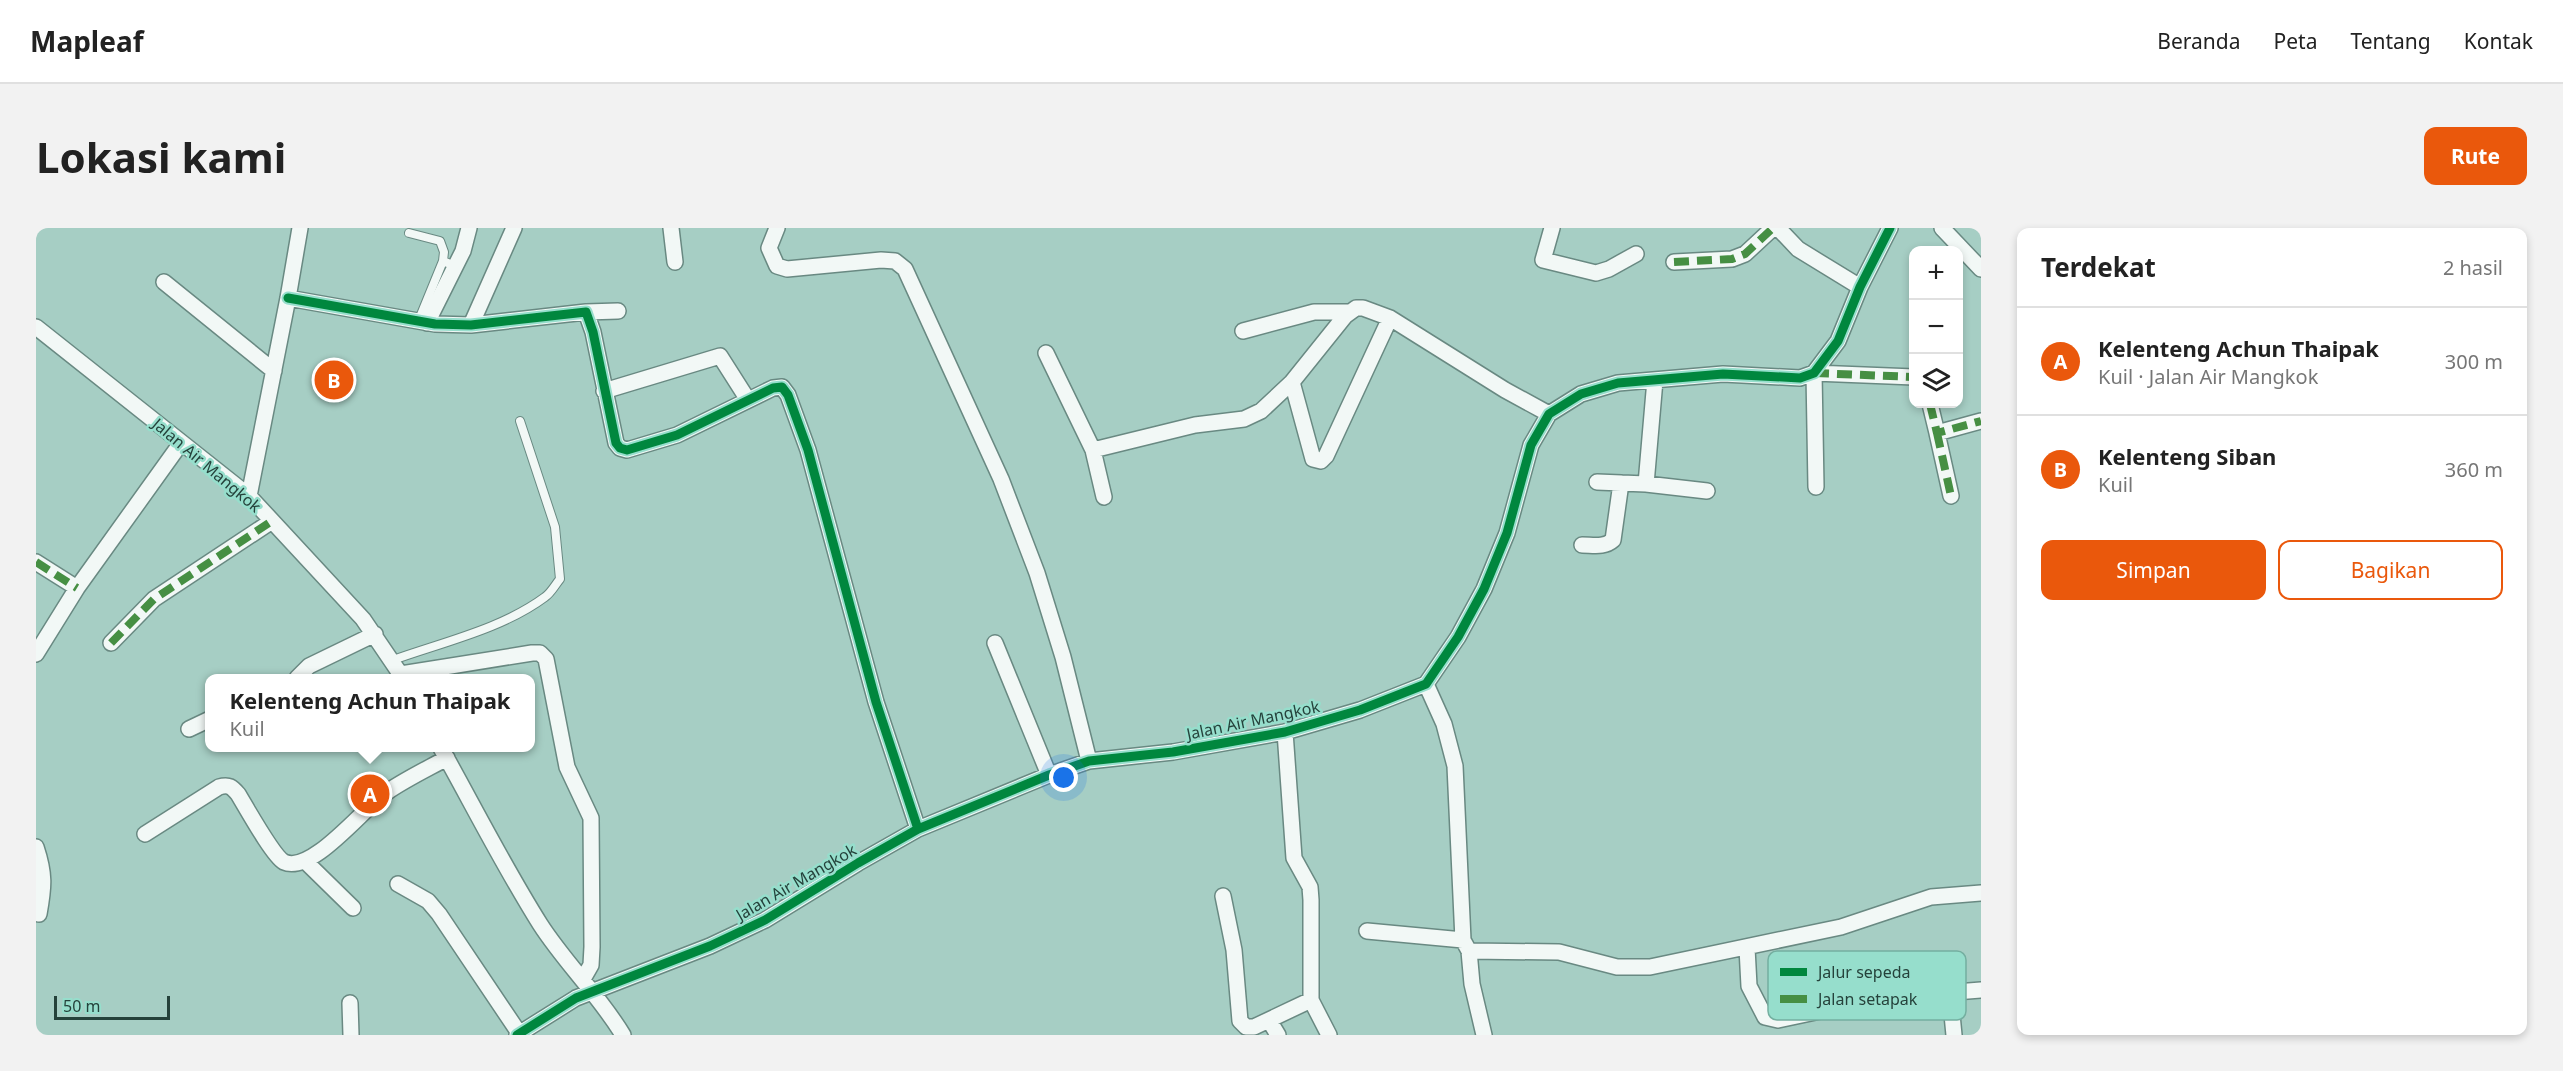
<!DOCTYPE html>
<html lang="id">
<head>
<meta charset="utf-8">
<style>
  body { margin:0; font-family:"Noto Sans",sans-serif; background:#f2f2f2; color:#222 }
  .controls { position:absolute; right:18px; top:18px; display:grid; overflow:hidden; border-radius:12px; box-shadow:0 3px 9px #0003 }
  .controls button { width:54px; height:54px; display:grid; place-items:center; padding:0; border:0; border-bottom:2px solid #e0e0e0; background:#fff; color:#222; font:30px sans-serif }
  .scale { position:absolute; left:18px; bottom:15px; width:116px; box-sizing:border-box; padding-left:6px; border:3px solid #25423b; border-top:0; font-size:16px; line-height:21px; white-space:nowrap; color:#25423b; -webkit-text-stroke:4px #96decc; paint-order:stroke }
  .you { position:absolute; left:1028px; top:550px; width:21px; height:21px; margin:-15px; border:4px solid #fff; border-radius:50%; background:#1a73e8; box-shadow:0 0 0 9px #1a73e833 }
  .badge { display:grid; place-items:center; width:39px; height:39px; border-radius:50%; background:#ea580c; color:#fff; font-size:20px; font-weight:700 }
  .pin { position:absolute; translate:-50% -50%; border:3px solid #fff; box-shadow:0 2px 6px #0006 }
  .popup { position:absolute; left:169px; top:446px; width:330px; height:78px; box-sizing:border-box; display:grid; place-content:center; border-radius:12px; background:#fff; filter:drop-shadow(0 2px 4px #0005); font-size:20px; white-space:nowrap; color:#767676 }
  .popup b { font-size:22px; color:#222 }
  .popup::after { content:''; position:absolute; left:50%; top:100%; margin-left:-12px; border:12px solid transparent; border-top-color:#fff }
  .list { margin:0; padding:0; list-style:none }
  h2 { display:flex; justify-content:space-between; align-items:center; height:78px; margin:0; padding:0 24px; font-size:26px }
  h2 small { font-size:20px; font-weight:400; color:#767676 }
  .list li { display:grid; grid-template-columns:39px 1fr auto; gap:18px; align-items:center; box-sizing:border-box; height:108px; padding:0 24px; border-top:2px solid #e0e0e0 }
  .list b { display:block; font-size:22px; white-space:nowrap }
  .list p { margin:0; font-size:20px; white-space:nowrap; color:#767676 }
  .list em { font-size:20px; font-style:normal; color:#767676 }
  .actions { display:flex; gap:12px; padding:18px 24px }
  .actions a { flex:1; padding:14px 0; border:2px solid #ea580c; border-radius:12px; text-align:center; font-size:21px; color:#ea580c }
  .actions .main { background:#ea580c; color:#fff }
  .icon { flex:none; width:33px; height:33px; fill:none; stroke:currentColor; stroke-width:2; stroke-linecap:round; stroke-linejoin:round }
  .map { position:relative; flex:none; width:1945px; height:807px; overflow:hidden; border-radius:12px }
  header { display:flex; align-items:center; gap:36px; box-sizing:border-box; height:84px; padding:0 30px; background:#fff; border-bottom:2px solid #e0e0e0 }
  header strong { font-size:28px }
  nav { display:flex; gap:33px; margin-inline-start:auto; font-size:21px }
  .intro { display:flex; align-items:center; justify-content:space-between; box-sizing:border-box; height:144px; padding:0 36px }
  h1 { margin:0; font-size:42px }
  .button { padding:15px 27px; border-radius:12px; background:#ea580c; color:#fff; font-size:21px; font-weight:700 }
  main { display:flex; gap:36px; padding:0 36px }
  aside { flex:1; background:#fff; border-radius:12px; box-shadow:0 3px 9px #0003 }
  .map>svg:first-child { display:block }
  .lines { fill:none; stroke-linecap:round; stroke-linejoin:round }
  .service-casing { stroke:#698982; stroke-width:10 }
  .minor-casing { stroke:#698982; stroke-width:18 }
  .service { stroke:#f2f8f6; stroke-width:8 }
  .minor { stroke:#f2f8f6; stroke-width:15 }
  .quiet { stroke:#468f43; stroke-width:8; stroke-dasharray:15 8; stroke-linecap:butt }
  .cycleway-casing { stroke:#96decc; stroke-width:13 }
  .cycleway { stroke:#00873e; stroke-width:9 }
  .labels { text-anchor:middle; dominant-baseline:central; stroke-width:5; stroke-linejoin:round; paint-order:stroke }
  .street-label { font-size:16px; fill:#25423b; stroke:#96decc }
  .key { fill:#96decc; stroke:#74afa0; stroke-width:1.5 }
  .key-label { font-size:16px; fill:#25423b }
</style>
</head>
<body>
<header>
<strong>Mapleaf</strong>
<nav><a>Beranda</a><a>Peta</a><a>Tentang</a><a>Kontak</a></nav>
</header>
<div class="intro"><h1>Lokasi kami</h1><a class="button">Rute</a></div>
<main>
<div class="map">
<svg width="1945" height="807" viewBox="0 0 1945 807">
  <rect width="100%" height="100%" fill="#a6cec4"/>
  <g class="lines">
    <defs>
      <path id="service" d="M373 5 404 13 408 24 407 33
        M382 94 407 33 419 38
        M357 432C407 414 466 401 509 369 515 365 519 357 524 351L519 299 484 193"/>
      <path id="minor" d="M635 0 639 34
        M741 0 733 20 741 38 751 41 845 32 859 33 869 41 965 251 1001 345 1027 429 1053 533
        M1516 0 1507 32 1560 45 1573 41 1600 26
        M1742 0 1762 21 1824 59
        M1906 0 1945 41
        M1638 34 1696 31 1709 26 1737 0
        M128 54 238 143
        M252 70 399 96 435 97 550 84 557 104 580 215 584 220 591 222 641 207 737 160 746 159 752 167 772 222 840 474 882 601
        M550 84 582 83
        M391 95 427 23 433 0
        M435 97 478 0
        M0 99 213 268 327 391 367 450
        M1207 103 1278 84H1313
        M1010 125 1057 222 1068 269
        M1256 154 1277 231 1285 233 1290 228 1354 90
        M568 163 684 128 712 172
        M1894 176 1901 205 1945 193
        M1901 205 1915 268
        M1057 222 1159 197 1208 191 1225 183 1256 154 1309 88 1320 80H1327L1354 90 1469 162 1513 186
        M1561 254 1610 256 1671 263
        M1610 256 1619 152
        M1780 259 1778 145 1878 149
        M213 268 252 70 264 0
        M1546 317C1557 317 1568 320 1577 312L1585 255
        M0 334 41 360
        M75 415 118 371 236 293
        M959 415 1013 547
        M0 426 41 360 145 215
        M365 446 496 425H504L510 431 531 539 555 590 556 719 555 737 547 751
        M261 450 273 438 339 406
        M1390 456 1408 496 1419 538 1427 712 1433 723 1523 724 1581 739H1614L1805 699 1895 669 1945 665
        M153 501 174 491
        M1249 504 1258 630 1274 659 1275 672V772L1293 807
        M405 520C438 579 468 639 504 696 529 735 563 767 587 807
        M109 606 183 559C193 556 196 559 202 566 210 579 237 628 248 634 276 647 329 578 351 564 370 551 391 541 411 530
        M0 619C9 646 8 658 3 686
        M269 633 317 680
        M362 656 392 673 403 686 483 805
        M1187 668 1198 722 1204 793 1210 799H1218L1275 772
        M1331 703 1427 712
        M1711 720 1713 758 1729 789 1742 792 1845 770 1945 762
        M1433 723 1436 756 1448 807
        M1914 766 1918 807
        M314 775 315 807
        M1233 792 1242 807
        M481 807 540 770 674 718 729 692 822 635 882 601 1013 547 1053 533 1137 524 1249 504 1324 482 1390 456 1422 409 1448 361 1471 305 1495 217 1513 186 1545 166 1582 155 1687 146 1764 150 1778 145 1802 113 1824 59 1854 0"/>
    </defs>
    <use href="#service" class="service-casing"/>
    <use href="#minor" class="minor-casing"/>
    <use href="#service" class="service"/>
    <use href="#minor" class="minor"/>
    <path class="quiet" d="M1638 34 1696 31 1709 26 1737 0
      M1778 145 1878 149
      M1894 176 1901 205 1945 193
      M1901 205 1915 268
      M0 334 41 360
      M75 415 118 371 236 293"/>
    <defs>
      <path id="cycleway" d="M252 70 399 96 435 97 550 84 557 104 580 215 584 220 591 222 641 207 737 160 746 159 752 167 772 222 840 474 882 601
        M481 807 540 770 674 718 729 692 822 635 882 601 1013 547 1053 533 1137 524 1249 504 1324 482 1390 456 1422 409 1448 361 1471 305 1495 217 1513 186 1545 166 1582 155 1687 146 1764 150 1778 145 1802 113 1824 59 1854 0"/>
    </defs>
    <use href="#cycleway" class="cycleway-casing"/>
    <use href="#cycleway" class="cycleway"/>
  </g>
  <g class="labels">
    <g class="street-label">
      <text transform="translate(171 237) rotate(40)">Jalan Air Mangkok</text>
      <text transform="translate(1217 492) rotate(-12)">Jalan Air Mangkok</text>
      <text transform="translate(760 654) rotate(-30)">Jalan Air Mangkok</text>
    </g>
  </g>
  <rect x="1732" y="723" width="198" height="69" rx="9" class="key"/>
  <rect x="1744" y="740" width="27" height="8" fill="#00873e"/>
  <rect x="1744" y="767" width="27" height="8" fill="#468f43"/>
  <g class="key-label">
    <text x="1782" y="750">Jalur sepeda</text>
    <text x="1782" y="777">Jalan setapak</text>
  </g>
</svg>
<div class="controls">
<button>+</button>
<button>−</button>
<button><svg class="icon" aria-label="layers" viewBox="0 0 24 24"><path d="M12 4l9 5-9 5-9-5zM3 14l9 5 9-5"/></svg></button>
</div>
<div class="scale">50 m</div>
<div class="you"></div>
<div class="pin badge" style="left:334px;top:566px">A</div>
<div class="popup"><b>Kelenteng Achun Thaipak</b>Kuil</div>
<div class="pin badge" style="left:298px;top:152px">B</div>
</div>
<aside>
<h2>Terdekat<small>2 hasil</small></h2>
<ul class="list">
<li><span class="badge">A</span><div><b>Kelenteng Achun Thaipak</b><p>Kuil · Jalan Air Mangkok</p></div><em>300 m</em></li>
<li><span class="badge">B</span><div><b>Kelenteng Siban</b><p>Kuil</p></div><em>360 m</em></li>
</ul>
<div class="actions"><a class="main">Simpan</a><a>Bagikan</a></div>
</aside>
</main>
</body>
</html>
